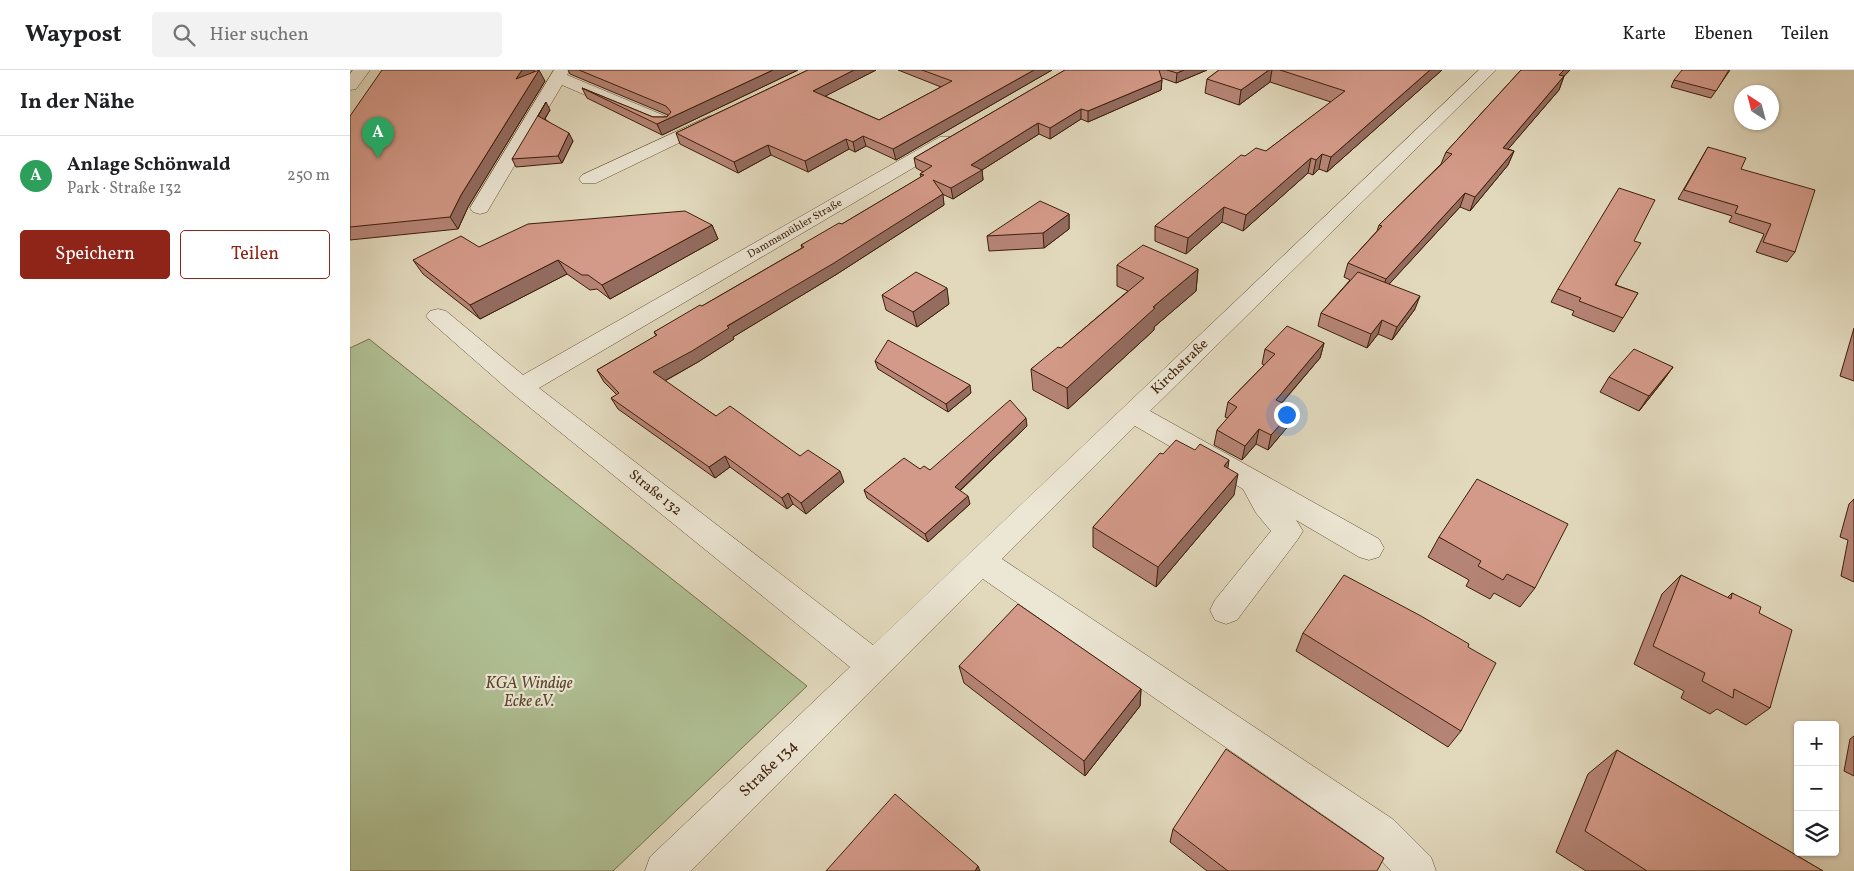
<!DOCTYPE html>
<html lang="de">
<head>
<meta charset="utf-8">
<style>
  body { margin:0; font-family:Vollkorn,serif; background:#f2f2f2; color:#202124 }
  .controls { position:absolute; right:15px; bottom:15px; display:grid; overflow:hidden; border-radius:5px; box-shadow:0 1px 4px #0004 }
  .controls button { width:45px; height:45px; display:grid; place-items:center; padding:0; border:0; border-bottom:1px solid #e0e0e0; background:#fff; color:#202124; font:25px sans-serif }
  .compass { position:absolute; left:1384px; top:15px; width:45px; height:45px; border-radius:50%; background:#fff; box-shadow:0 1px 4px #0004; rotate:324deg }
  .you { position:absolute; left:936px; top:344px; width:18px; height:18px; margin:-12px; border:4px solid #fff; border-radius:50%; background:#1a73e8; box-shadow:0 0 0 8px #1a73e833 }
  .badge { display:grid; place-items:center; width:32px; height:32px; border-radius:50%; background:#8f2418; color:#fff; font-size:16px; font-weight:700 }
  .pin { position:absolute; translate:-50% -41px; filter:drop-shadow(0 1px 2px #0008) }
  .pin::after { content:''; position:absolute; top:26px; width:18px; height:15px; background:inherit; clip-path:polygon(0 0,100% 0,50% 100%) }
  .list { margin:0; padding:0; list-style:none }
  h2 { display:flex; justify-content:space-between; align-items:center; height:65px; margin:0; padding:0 20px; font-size:21px }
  h2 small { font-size:16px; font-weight:400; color:#757577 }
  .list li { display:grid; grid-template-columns:32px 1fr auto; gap:15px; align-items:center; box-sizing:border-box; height:80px; padding:0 20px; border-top:1px solid #e0e0e0 }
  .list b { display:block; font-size:19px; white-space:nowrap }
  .list p { margin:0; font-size:16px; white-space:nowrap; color:#757577 }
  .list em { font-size:16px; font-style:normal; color:#757577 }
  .actions { display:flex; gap:10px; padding:15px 20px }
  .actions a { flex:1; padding:11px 0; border:1px solid #8f2418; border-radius:5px; text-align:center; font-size:18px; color:#8f2418 }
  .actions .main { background:#8f2418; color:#fff }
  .icon { flex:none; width:28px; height:28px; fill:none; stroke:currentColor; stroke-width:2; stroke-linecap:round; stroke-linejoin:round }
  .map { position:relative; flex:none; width:1504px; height:801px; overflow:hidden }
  header { display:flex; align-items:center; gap:30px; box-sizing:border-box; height:70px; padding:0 25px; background:#fff; border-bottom:1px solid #e0e0e0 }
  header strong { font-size:24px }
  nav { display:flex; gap:28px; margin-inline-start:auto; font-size:18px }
  .search { width:350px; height:45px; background:#f2f2f2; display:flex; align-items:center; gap:12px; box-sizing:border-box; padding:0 18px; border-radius:5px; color:#757577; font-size:19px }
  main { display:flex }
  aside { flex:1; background:#fff }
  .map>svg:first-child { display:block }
  .green { fill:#b0c094; stroke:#76704e }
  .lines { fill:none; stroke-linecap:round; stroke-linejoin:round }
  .minor-casing { stroke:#664e36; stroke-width:1 }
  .minor { fill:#ece6d4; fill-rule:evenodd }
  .wall { fill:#b68476; stroke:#3c1f09 }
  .shaded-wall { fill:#946c60; stroke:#3c1f09 }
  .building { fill:#d49a89; stroke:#3c1f09 }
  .labels { text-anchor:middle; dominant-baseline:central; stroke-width:4.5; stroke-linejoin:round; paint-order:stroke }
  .far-street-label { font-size:11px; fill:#3c1f09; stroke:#ece6d4 }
  .street-label { font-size:14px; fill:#3c1f09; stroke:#ece6d4 }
  .near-park-label { font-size:16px; font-style:italic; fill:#59472c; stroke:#ece6d4 }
  .near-street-label { font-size:16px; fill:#3c1f09; stroke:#ece6d4 }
</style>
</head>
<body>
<header>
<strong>Waypost</strong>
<div class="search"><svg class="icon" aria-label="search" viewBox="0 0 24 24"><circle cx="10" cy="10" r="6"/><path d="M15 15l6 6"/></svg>Hier suchen</div>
<nav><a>Karte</a><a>Ebenen</a><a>Teilen</a></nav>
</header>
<main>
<aside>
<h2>In der Nähe<small></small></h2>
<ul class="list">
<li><span class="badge" style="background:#2e9e5b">A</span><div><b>Anlage Schönwald</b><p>Park · Straße 132</p></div><em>250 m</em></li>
</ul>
<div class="actions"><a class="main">Speichern</a><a>Teilen</a></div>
</aside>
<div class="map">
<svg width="1504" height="801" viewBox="0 0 1504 801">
  <rect width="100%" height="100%" fill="#e2d9bd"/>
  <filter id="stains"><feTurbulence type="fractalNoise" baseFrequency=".004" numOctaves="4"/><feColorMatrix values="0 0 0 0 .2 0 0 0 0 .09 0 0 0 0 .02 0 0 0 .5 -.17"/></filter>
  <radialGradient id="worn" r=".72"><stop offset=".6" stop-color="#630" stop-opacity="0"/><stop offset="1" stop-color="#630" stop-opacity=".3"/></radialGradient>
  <path class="green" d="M19 269 457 616 263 801H0V278Z"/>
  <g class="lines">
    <defs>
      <path id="minor" d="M3 0H20L6 19 0 20V4Z
        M204 0H220L217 5 320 48 323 52 320 56H308L212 15 137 142 130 144 123 142 120 138Z
        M1129 0H1146L800 341 1029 469 1034 478 1029 487 1019 490 1009 487 946 450 953 461 948 469 887 550 876 554 865 550 860 540 865 530 921 461 906 443 893 419 785 356 652 489 1044 750 1081 787 1086 801H1041L1018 776 633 509 341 801H295L300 787 500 597 162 323 80 251 76 246 80 241 88 239 96 241 173 305 590 67H602L605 71 602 75 189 318 523 575Z
        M360 46 366 47 369 51 366 55 246 113H232L229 109 232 105Z"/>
    </defs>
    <use href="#minor" class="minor-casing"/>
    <use href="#minor" class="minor"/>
  </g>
  <path class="wall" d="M218 0H448L312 65 237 28 232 18 303 47H317L318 45 220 4Z
    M458 0H526L475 26 529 50 591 17 548 0H702L546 90 516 76 505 82 499 79 458 102 421 85 388 103 330 74 326 63Z
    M715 0H857L826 13 812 8 811 20 738 52 731 49 700 69 689 64 632 100 633 110 603 129 592 124 594 135 487 204 383 267 384 269 348 292 315 311 366 346 450 386 494 412 456 444 443 434 437 439 380 397 365 408 268 339 261 328 267 325 254 312 247 300 306 266 304 262 352 236 452 178 451 175 492 154 571 107 570 104 573 102 566 98 564 88Z
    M869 0H1092L977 102 969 99 963 105 958 103 893 161 872 152 836 184 805 171V156L895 86 916 81 981 32 920 12 889 35 855 23 857 9Z
    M1171 0H1220L1214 6 1209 20 1158 79 1164 81 1158 95 1120 141 1110 137 1039 214 1065 239 1042 270 1028 264 1017 278 968 256 971 243 1000 210 994 207 998 193 1027 161 1029 155 1091 94 1096 82Z
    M1380 0 1361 28 1321 17 1324 10Z
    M183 3 195 11 118 137 108 159 0 170V46Z
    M200 40 195 49 223 71 212 93 166 97 162 89Z
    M1358 77 1391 99 1445 182 1437 192 1406 182 1414 164 1379 152 1382 146 1328 129Z
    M719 144V159L694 178 639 181 637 166Z
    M362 155 368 169 260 229 247 219 240 220 217 204 130 249 73 204 63 190Z
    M1284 171 1266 215 1288 223 1264 262 1222 245 1224 241 1201 232 1208 219Z
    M767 195 848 199 846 221 804 257V260L718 339 683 320 681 299 711 278 778 221 767 216Z
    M532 225 599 234 567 257 536 240Z
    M1504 258V311L1490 306Z
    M974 273 970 288 932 333 944 339 940 354 918 380 906 374 892 390 864 375 867 360 878 348 875 347 878 332 914 295 912 294 915 279Z
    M525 291 621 323 598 342 528 299Z
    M1323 297 1312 312 1289 341 1250 322 1259 307Z
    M677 356 610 421 620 434 578 472 517 428 514 420 570 399 580 400Z
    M813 384 878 398 884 425 806 517 743 477V457Z
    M1504 429V512L1491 506 1498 470 1490 467 1499 434Z
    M1089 467 1185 518 1170 537 1144 523 1140 529 1116 516 1119 510 1078 487Z
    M1331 505 1377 528 1382 523 1409 543 1420 638 1396 655 1367 639 1360 644 1331 628 1334 621 1284 594 1312 524Z
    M953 563 1118 577 1111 661 1098 677 946 581Z
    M609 596 791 619 790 636 735 706 614 613Z
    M1504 666V706L1494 701 1500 669Z
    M1267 680 1473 801H1236L1206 782 1238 704Z
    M823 759 1027 801H857L820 772Z"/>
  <path class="shaded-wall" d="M172 0H185L172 20 166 9Z
    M189 0 195 11 118 137 108 159 100 147 111 125Z
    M423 0H448L312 65 307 54Z
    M504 0H526L466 31 463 21Z
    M684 0H702L546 90 543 79Z
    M834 0H857L826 13 827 3Z
    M919 0H922L920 12 889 35 891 20Z
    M1080 0H1092L977 102 981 87Z
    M1214 0H1220L1203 18 1209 5Z
    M1214 6 1209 20 1148 91 1153 78Z
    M812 10 811 20 738 52V41Z
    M196 32 200 40 192 53 188 46Z
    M731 39V49L700 69V58Z
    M688 53 689 64 632 100 633 110 603 129 601 118 621 95Z
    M219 63 223 71 212 93 208 86Z
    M513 66 516 76 505 82 503 72Z
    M496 69 499 79 458 102 455 91Z
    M418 75 421 85 388 103 384 92Z
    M1164 81 1158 95 1120 141 1125 127Z
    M972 84 969 99 963 105 966 90Z
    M961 88 958 103 893 161 896 145Z
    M1115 123 1110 137 1031 223 1036 209Z
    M593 124 594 135 487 204 383 267 384 269 348 292 309 314 303 302Z
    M874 137 872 152 836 184 838 168Z
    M719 144V159L694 178 693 163Z
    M362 155 368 169 260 229 252 215Z
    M208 190 217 204 130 249 120 235Z
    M848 199 846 221 804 257V260L718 339 717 318 803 237Z
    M597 218 599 234 567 257 563 242Z
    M1070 226 1065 239 1042 270 1047 257Z
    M1032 250 1028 264 1017 278 1021 264Z
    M974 273 970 288 922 344 926 330Z
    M1323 297 1312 312 1289 341 1299 326Z
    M620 315 621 323 598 342 596 334Z
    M944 339 940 354 918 380 921 365Z
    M676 348 677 356 606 424 605 417Z
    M909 359 906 374 892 390 895 376Z
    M375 386 380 397 365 408 359 397Z
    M879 390 876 411 874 396Z
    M490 401 494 412 456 444 451 433Z
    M888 404 884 425 806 517 808 497Z
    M438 423 443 434 437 439 432 428Z
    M618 426 620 434 578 472 575 464Z
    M791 619 790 636 735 706 734 691Z
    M628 796 630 801H625Z"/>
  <path class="building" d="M32 0H172L166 9 189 0 111 125 100 147 0 157V46Z
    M229 0H423L307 54 232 18 303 47H317L321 42 316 36Z
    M458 0H504L463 21 529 50 602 11 572 0H684L543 79 513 66 503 72 496 69 455 91 418 75 384 92 326 63Z
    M715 0H809L812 10 738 41 731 39 700 58 688 53 621 95 632 100 601 118 583 110 593 124 484 193 377 256 379 258 342 281 303 302 366 346 380 336 450 386 458 380 490 401 451 433 438 423 432 428 375 386 359 397 261 328 269 323 247 300 307 265 304 262 350 235 352 236 454 177 451 175 489 153 492 154 574 105 570 104 582 96 564 88Z
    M817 0H834L827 3Z
    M869 0H919L891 20 857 9Z
    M930 0H1080L981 87 972 84 966 90 961 88 896 145 874 137 838 168 805 156 891 85 895 86 906 78 916 81 995 21Z
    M1171 0H1214L1209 5 1214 6 1153 78 1164 81 1125 127 1115 123 1036 209 998 193 1032 156 1029 155 1102 84 1096 82Z
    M1332 0H1379L1366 21 1324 10Z
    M196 32 188 46 219 63 208 86 162 89Z
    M1358 77 1396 88 1391 99 1465 120 1445 182 1413 172 1421 154 1385 143 1388 136 1334 120Z
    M1269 118 1305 130 1284 171 1291 173 1265 215 1288 223 1273 248 1229 231 1231 228 1208 219Z
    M690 131 719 144 693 163 637 166Z
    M335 141 362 155 252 215 238 205H232L208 190 120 235 63 190 111 166 129 177 178 154Z
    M793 175 848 199 803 237 805 238 717 318 681 299 708 277 711 278 794 208 767 195Z
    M566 202 597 218 563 242 532 225Z
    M1008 202 1070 226 1047 257 1032 250 1021 264 971 243Z
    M937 256 974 273 926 330 944 339 921 365 909 359 895 376 867 360 887 337 878 332 925 284 915 279Z
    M538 270 620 315 596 334 525 291Z
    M1284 279 1323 297 1299 326 1259 307Z
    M660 330 676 348 605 417 618 426 575 464 514 420 554 388 570 399 574 396 580 400Z
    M826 370 845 380 850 374 879 390 874 396 888 404 808 497 743 457 810 383 813 384Z
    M1127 409 1218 454 1185 518 1157 504 1153 510 1128 496 1131 491 1089 467Z
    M994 505 1071 546 1119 574 1118 577 1146 593 1111 661 953 563Z
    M1331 505 1381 529 1382 523 1411 537 1409 543 1442 560 1420 638 1384 619 1383 628 1352 611 1355 603 1303 576Z
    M668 534 791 619 734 691 609 596Z
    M876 679 1034 788 1027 801H878L823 759Z
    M1267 680 1473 801H1297L1235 761Z
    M545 724 628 796 625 801H476Z"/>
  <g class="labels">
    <g class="far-street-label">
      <text transform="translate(445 159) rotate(-30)">Dammsmühler Straße</text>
    </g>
    <g class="street-label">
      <text transform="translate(830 297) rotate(-44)">Kirchstraße</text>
      <text transform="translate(305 423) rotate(39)">Straße 132</text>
    </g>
    <g class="near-park-label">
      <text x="179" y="614">KGA Windige<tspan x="179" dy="18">Ecke e.V.</tspan></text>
    </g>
    <g class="near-street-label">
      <text transform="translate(419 699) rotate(-44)">Straße 134</text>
    </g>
  </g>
  <rect width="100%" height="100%" filter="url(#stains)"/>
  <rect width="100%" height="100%" fill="url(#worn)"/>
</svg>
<div class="controls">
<button>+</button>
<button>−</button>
<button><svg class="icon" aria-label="layers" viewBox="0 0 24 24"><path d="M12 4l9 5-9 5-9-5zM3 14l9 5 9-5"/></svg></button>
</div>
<svg class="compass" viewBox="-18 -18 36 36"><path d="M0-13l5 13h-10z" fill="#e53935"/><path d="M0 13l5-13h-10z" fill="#757577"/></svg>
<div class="you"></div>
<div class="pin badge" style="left:28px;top:88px;background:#2e9e5b">A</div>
</div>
</main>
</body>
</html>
